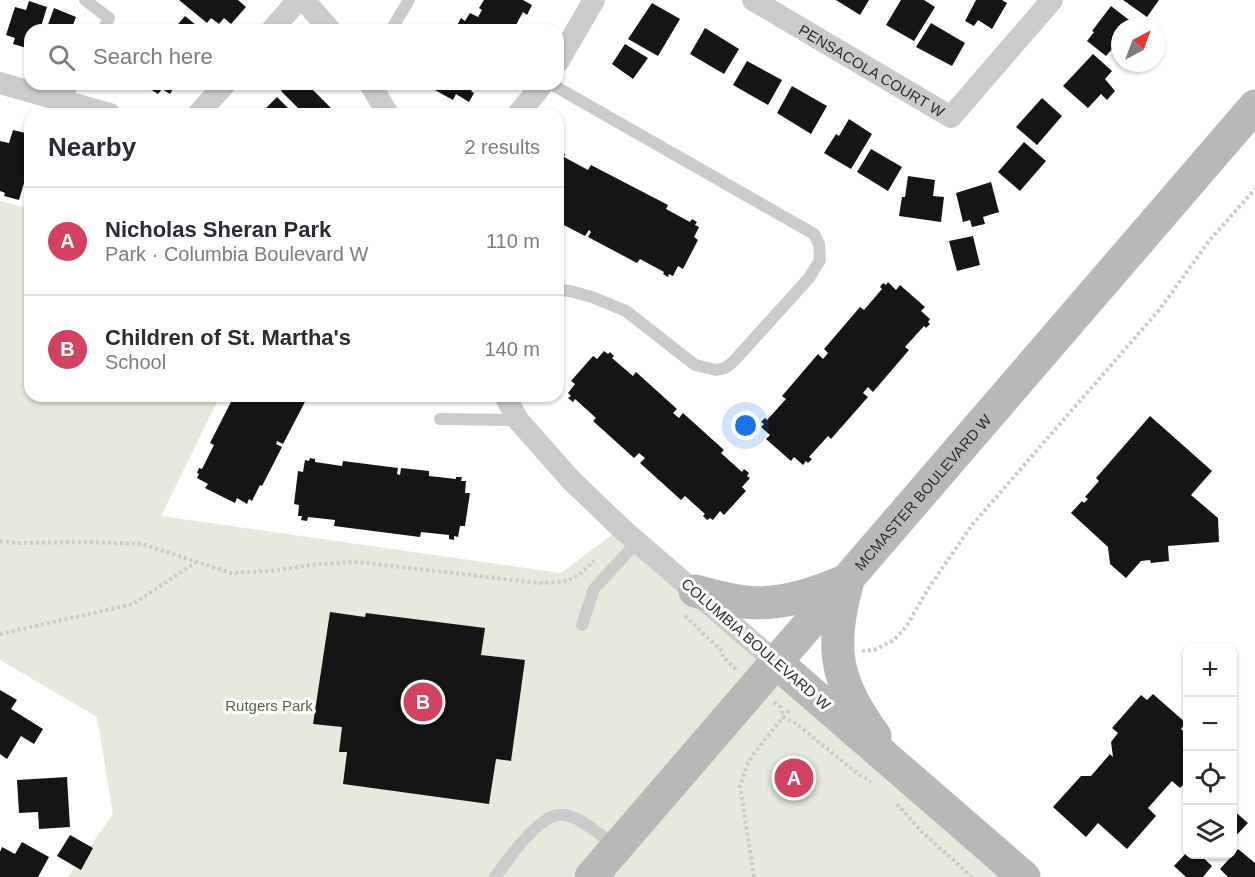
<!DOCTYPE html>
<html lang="en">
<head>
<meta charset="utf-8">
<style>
  body { margin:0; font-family:Helvetica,sans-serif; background:#f7f7f7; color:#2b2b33 }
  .controls { position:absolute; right:18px; bottom:18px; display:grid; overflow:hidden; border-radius:12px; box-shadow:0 2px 4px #0004 }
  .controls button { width:54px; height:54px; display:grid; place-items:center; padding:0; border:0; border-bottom:2px solid #e1e1e2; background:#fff; color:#2b2b33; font:30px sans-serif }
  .compass { position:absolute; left:1111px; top:18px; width:54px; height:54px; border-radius:50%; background:#fff; box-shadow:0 2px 4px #0004; rotate:41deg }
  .you { position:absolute; left:746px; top:426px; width:21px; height:21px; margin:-15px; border:4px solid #fff; border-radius:50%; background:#1a73e8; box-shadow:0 0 0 9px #1a73e833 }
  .badge { display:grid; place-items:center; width:39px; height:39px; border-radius:50%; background:#d24362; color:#fff; font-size:20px; font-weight:700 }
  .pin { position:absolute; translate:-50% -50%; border:3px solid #fff; box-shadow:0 2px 6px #0006 }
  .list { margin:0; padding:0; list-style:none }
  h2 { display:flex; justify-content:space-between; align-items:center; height:78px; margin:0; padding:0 24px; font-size:26px }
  h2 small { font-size:20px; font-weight:400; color:#7c7c81 }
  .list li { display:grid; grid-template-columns:39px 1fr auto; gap:18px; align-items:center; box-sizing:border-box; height:108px; padding:0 24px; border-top:2px solid #e1e1e2 }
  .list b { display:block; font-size:22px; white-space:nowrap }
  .list p { margin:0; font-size:20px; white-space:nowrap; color:#7c7c81 }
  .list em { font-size:20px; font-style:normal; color:#7c7c81 }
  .icon { flex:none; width:33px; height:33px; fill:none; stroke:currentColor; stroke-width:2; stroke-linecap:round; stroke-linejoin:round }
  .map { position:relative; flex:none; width:1255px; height:877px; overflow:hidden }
  .search { position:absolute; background:#fff; box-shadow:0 2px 4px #0004; left:24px; top:24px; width:540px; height:66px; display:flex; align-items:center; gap:15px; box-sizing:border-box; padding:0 21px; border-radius:18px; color:#7c7c81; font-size:22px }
  .panel { position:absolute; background:#fff; box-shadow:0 2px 4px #0004; left:24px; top:108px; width:540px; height:294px; border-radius:18px }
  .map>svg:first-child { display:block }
  .green { fill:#e6eadd }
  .building { fill:#151515 }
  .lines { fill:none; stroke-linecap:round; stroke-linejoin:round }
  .path { stroke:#cbcbcb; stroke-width:4; stroke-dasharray:3 3; stroke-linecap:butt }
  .lane { stroke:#cbcbcb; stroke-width:12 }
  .street { stroke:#cbcbcb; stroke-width:22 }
  .secondary { stroke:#b8b8b8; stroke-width:33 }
  .labels { text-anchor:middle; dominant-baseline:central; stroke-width:6; stroke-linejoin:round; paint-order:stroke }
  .street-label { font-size:15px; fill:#2e2e2e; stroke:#fff }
  .park-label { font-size:15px; fill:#576540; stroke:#fff }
</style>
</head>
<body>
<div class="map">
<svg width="1255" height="877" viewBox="0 0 1255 877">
  <rect width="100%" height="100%" fill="#fff"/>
  <path class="green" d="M0 201 30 209V396H220L161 516 561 573 621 528 1024 877H68L113 814 97 717 0 660Z"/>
  <path class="building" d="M179 0H238L246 7 231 24 224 18 219 24 211 18 207 23Z
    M484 0H523L532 5 527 15 523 12 516 25 519 27 518 30H450L453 25 456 27 461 18 465 21 470 13 478 17 482 10 479 8Z
    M836 0H869L860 15Z
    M901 0H924L935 7 914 41 886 25Z
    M976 0H1002L1007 3 992 29 978 20 974 26 965 21Z
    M1123 0H1159L1147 17Z
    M29 1 47 7 40 30H30V49L13 44 15 38 6 35 15 7 26 10Z
    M652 3 680 19 658 56 628 39Z
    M1111 6 1138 27H1120V53L1113 48 1106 56 1087 41 1094 32 1092 31Z
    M54 8 76 17 71 30H46Z
    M185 16 202 30H173Z
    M931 23 965 43 952 66 916 47Z
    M705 28 739 49 724 74 690 54Z
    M625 44 648 58 633 79 612 64Z
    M1093 54 1112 71 1105 79 1115 91 1107 100 1101 94 1088 108 1063 86Z
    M747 61 782 80 768 105 733 85Z
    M142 84H176L170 94 162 89 158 94Z
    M289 84 291 86 293 84H307L331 108 329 110 331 111 328 114H301L297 110 298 108 281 91Z
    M424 84H475L471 91 474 93 469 102 456 94 453 100Z
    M792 86 827 106 811 134 777 113Z
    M277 97 294 114H269L265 109Z
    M1042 98 1062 116 1037 145 1016 127Z
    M849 119 872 134 851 169 824 153 836 134 839 136Z
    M13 130 30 134V163L19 200 4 196 5 193 0 191V141L9 143Z
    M1024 142 1046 161 1020 191 998 172Z
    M871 149 902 167 888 191 857 172Z
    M560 151 565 154 564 157 588 170 591 165 668 205 666 209 690 222 692 219 697 222 695 225 699 227 694 237 698 240 683 269 678 266 673 276 669 274 668 277 663 274 664 272 640 259 637 263 588 237 591 232 589 230 585 236 558 222V153Z
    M908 176 935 180 933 196 944 197 941 222 899 216 902 197H905Z
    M991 182 999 212 983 217 985 224 972 227 970 220 963 222 956 193Z
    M973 236 980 265 957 271 949 241Z
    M888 282 896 290 900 285 925 307 921 311 930 319 928 322 930 324 926 328 924 326 905 347 909 350 873 392 868 387 863 393 868 397 831 439 828 436 809 457 812 459 808 463 806 461 803 465 794 457 791 461 766 439 770 435 761 427 764 424 761 422 765 418 767 420 786 399 782 396 818 354 823 359 828 353 824 349 860 307 864 310 882 289 880 287 883 283 886 285Z
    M604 351 608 354 610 352 614 356 612 358 633 376 636 372 677 409 673 413 679 418 683 413 724 450 721 453 742 472 744 469 749 473 747 476 750 478 742 487 746 491 724 515 720 511 713 520 710 518 707 520 703 516 705 514 685 496 681 500 640 463 645 458 639 453 634 458 593 421 596 418 575 399 573 402 568 398 571 396 568 393 575 384 571 381 593 356 597 359Z
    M234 396H308L283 444 277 441 276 444 282 447 262 486 260 485 252 501 249 499 247 504 237 498 235 503 205 488 208 484 197 478 199 474 197 473 199 468 202 469 214 445 210 443Z
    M1150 416 1212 471 1191 495 1218 518 1219 542 1168 546 1169 561 1151 563 1150 560 1141 561 1126 578 1110 564 1108 547 1071 513 1082 501 1084 503 1088 499 1085 497 1099 481 1096 478Z
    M310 458 315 459V462L342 466 343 461 398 468 397 474 400 475 401 468 429 471V476L456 479V477H462L461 481H466L465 493H470L465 526H460L458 537 454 536V540L449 539V535L421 532 420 537 334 526 335 520 308 517 307 521 301 520 302 516H298L299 505 294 504 298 471 303 472 305 460 309 461Z
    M330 612 365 617 366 613 485 628 481 655 525 660 511 761 496 759 489 804 343 784 347 752H339L342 727 313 724Z
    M0 690 17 700 11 709 43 729 34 744 21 736 7 759 0 754Z
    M1153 694 1186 723 1181 729 1188 735V780L1180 788 1172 781 1148 808 1156 816 1127 849 1098 823 1086 837 1053 807 1081 776H1091L1110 754 1113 757 1111 742 1118 733 1112 728 1141 695 1147 700Z
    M67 777 70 827 39 829 38 812 19 813 17 780Z
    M1232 809 1248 823 1232 840Z
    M70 835 93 848 81 870 57 856Z
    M22 842 49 857 38 877H0V852L2 847 15 854Z
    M1238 849 1255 863V877H1228L1220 869Z
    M1188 851V854H1199L1212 866 1203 877H1186L1174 866Z"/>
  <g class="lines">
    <path class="path" d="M0 541 15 543 88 542 142 544 231 573 271 571 318 564 358 562 539 583C568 582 574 582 594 561
      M685 616 723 652V657L737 670
      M0 634 133 604 195 563
      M862 651 874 650 894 640 906 627 928 589 972 525 1160 309 1209 241 1255 189
      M774 702 780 707 784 718 794 722 857 773 871 782
      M897 804 921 831 972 877
      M754 877 740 786 747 765 754 753 790 709"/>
    <path class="lane" d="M85 0 109 18 103 30
      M391 30 409 0
      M551 84 814 234 819 244 820 260 809 278 733 362 725 368 716 370 695 365 626 311 592 297 570 291 558 290
      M63 102 73 84
      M440 419 518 420
      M582 625 594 589 637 542
      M495 877C508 860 541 810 565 815 581 817 603 837 616 847"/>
    <g class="street">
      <path d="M304 0 330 30"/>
      <path id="s1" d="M753 0 951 117 1052 0"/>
      <path d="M272 30 298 0"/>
      <path d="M558 62 594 0"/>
      <path d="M0 83 110 114"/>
      <path d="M370 84 388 114"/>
      <path d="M198 114 225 84"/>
      <path d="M518 114 543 84"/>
      <path d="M505 396 518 420 571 480 621 528 777 663"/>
    </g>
    <g class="secondary">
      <path d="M847 585C829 648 836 683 875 736"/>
      <path d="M695 591C711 595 728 600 745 602 780 606 814 594 845 581"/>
      <path d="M777 663 1024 877"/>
      <path id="s2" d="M591 877 1255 106"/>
    </g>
  </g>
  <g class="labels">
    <g class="street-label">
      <text stroke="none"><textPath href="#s1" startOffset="138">PENSACOLA COURT W</textPath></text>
      <text stroke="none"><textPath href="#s2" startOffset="508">MCMASTER BOULEVARD W</textPath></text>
      <text transform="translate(756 644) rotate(41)">COLUMBIA BOULEVARD W</text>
    </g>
    <g class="park-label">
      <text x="269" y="705">Rutgers Park</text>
    </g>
  </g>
</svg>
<div class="controls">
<button>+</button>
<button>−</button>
<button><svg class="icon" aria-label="locate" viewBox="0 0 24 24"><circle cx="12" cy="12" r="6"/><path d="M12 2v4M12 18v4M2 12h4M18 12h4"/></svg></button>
<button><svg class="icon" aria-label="layers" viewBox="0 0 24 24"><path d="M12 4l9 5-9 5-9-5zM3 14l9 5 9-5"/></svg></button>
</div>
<svg class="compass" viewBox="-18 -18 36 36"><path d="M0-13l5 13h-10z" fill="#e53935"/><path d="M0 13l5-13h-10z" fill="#7c7c81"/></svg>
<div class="you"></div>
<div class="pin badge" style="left:794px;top:778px">A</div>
<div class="pin badge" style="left:423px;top:702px">B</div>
<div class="search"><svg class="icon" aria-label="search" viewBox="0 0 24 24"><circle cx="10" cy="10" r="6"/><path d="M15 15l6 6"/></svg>Search here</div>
<section class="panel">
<h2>Nearby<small>2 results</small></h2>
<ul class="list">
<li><span class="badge">A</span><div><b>Nicholas Sheran Park</b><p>Park · Columbia Boulevard W</p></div><em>110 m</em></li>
<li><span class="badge">B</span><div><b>Children of St. Martha's</b><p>School</p></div><em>140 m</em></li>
</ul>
</section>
</div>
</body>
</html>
